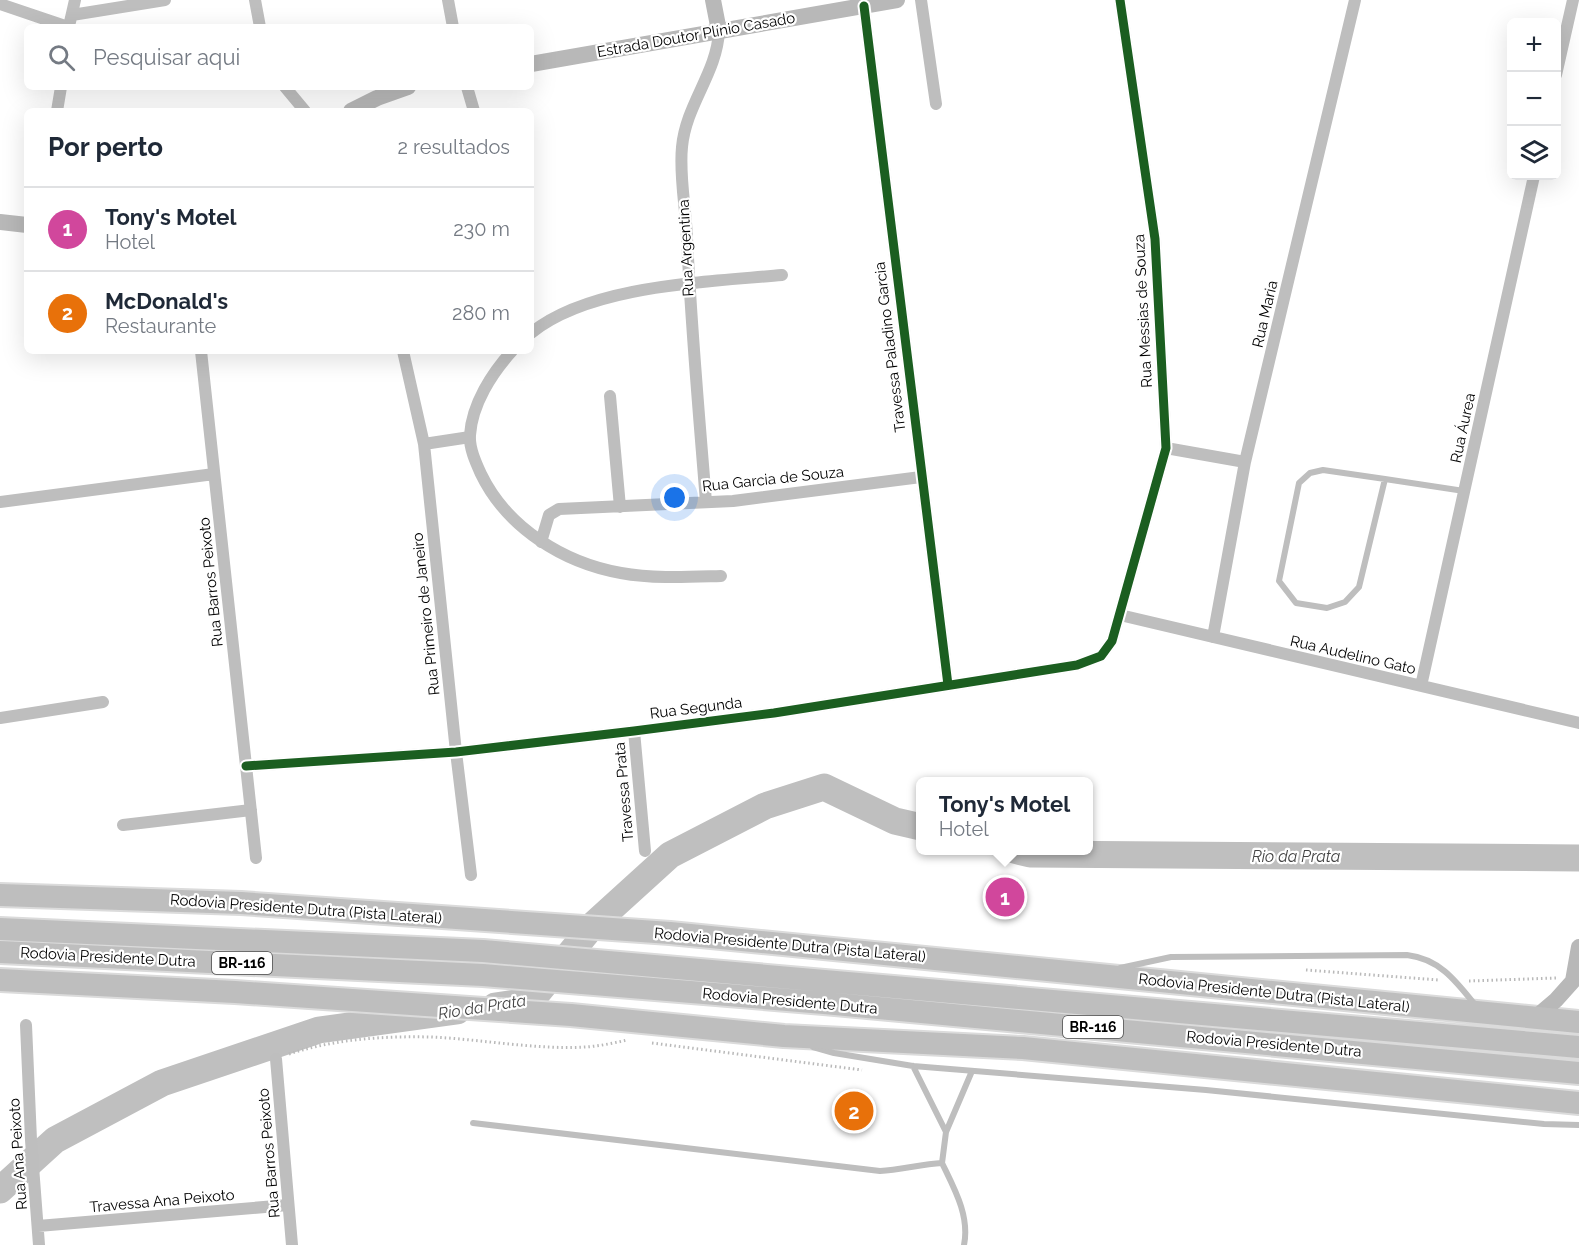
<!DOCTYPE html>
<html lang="pt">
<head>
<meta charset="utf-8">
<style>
  body { margin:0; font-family:Raleway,sans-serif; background:#f2f2f3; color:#1f2937 }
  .controls { position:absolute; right:18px; top:18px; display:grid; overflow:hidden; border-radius:9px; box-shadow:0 6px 24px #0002 }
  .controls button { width:54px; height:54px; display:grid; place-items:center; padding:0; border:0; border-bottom:2px solid #e0e1e3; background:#fff; color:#1f2937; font:30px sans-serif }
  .you { position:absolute; left:675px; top:498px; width:21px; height:21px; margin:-15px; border:4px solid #fff; border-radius:50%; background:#1a73e8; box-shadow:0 0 0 9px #1a73e833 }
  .badge { display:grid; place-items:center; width:39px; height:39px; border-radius:50%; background:#0b8043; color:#fff; font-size:20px; font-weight:700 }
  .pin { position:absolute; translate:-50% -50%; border:3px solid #fff; box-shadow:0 2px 6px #0006 }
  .popup { position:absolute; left:916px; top:777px; width:177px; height:78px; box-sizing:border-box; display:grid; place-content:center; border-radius:9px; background:#fff; filter:drop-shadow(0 2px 4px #0005); font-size:20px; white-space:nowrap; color:#747a83 }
  .popup b { font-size:22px; color:#1f2937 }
  .popup::after { content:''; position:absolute; left:50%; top:100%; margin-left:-12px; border:12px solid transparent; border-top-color:#fff }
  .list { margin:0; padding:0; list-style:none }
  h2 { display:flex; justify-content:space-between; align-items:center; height:78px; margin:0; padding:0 24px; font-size:26px }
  h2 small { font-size:20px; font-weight:400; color:#747a83 }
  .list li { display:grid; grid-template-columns:39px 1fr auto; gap:18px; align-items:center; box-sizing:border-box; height:84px; padding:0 24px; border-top:2px solid #e0e1e3 }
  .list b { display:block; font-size:22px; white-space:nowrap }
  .list p { margin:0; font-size:20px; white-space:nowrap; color:#747a83 }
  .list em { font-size:20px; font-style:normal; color:#747a83 }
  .icon { flex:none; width:33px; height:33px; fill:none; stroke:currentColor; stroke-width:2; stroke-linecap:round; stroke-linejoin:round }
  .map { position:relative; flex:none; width:1579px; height:1245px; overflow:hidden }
  .search { position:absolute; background:#fff; box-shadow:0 6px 24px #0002; left:24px; top:24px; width:510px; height:66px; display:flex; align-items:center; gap:15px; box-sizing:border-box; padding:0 21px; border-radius:9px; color:#747a83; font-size:22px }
  .panel { position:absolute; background:#fff; box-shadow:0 6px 24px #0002; left:24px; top:108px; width:510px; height:246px; border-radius:9px }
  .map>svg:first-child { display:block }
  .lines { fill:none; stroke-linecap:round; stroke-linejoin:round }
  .river { stroke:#bfbfbf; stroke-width:27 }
  .highway-casing { stroke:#dbdbdb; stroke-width:26 }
  .path { stroke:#b9b9b9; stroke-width:3; stroke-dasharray:1.5 3; stroke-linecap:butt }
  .lane { stroke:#bebebe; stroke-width:6 }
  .street { stroke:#bebebe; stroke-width:12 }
  .secondary { stroke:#b8b8b8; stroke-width:16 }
  .highway { stroke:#bebebe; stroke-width:22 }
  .cycleway-casing { stroke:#fff; stroke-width:13 }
  .cycleway { stroke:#1b5e20; stroke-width:9 }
  .labels { text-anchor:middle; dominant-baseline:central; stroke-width:4.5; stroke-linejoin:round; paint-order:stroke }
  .shield { fill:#fff; stroke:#4c4c4c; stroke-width:1.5 }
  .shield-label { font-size:14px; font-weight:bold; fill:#000 }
  .street-label { font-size:15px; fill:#000; stroke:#fff }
  .water-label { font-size:16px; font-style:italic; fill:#444; stroke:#fff }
</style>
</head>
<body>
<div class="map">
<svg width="1579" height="1245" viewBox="0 0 1579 1245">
  <rect width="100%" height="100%" fill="#fff"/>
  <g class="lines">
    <path class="river" d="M1014 850 1030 854 1579 858
      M495 1006 531 1001 594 924 670 855 765 806 824 787 895 821 921 827
      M0 1190 55 1140 162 1083 319 1030 457 1011"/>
    <defs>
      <path id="highway" d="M0 895 241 903 670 933 1579 1022
        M0 929 483 951 1579 1047
        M0 952 483 975 824 1003 1579 1073
        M0 980 235 992 571 1015 784 1036 1023 1048 1579 1103"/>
    </defs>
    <use href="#highway" class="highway-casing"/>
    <path class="path" d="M1306 970 1439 980
      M1469 981 1556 978
      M652 1043 862 1070
      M289 1054C335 1039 382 1036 430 1037 481 1039 535 1050 586 1047 600 1046 614 1043 627 1040"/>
    <path class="lane" d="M1323 470 1385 479 1359 587 1345 602 1327 608 1296 603 1279 581 1299 483 1310 473Z
      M1385 479 1464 491
      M1120 968 1171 957 1407 955C1440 959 1456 981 1476 1006
      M813 1047 834 1053 913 1066 1206 1090 1544 1124 1579 1125
      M913 1066 946 1132
      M473 1123 880 1171C901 1170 921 1164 942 1163L946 1132 972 1071
      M942 1163C954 1188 970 1216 964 1245"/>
    <path class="street" d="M255 0 260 27
      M448 0 453 27
      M921 0 936 104
      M0 4 68 27
      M864 6 948 685
      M72 15 165 0
      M70 22 75 0
      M1556 75 1573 0
      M285 87 305 111
      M467 87 474 111
      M57 111 61 87
      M531 333C590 285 707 282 782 275
      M201 351 256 858
      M403 351 424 444 456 752 471 875
      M512 351C492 373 472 404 470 435 469 448 476 463 481 474 507 528 564 563 621 573 654 579 688 577 721 576
      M610 396 620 507
      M424 444 470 437
      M1166 448 1245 462
      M0 502 214 474
      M706 502C699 414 691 326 687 238 686 208 679 177 682 147 686 104 717 73 719 31
      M541 542 549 515 559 509 733 501 921 477
      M1120 615 1579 723
      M1213 637 1245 462 1355 0
      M1421 686 1534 176
      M0 718 103 702
      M634 731 645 851
      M246 766 456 752 634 731 774 713 1077 665 1101 656 1112 641 1166 448 1155 239 1120 0
      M123 825 251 810
      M26 1025 31 1140 39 1245
      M276 1059 292 1245
      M38 1226 288 1205"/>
    <path class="secondary" d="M713 0 719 31
      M531 64 897 0
      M351 111 377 98 408 87
      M0 222 27 225
      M1536 1017 1556 1000 1573 981 1579 947"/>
    <use href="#highway" class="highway"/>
    <defs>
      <path id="cycleway" d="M864 6 948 685
        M246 766 456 752 634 731 774 713 1077 665 1101 656 1112 641 1166 448 1155 239 1120 0"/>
    </defs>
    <use href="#cycleway" class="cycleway-casing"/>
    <use href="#cycleway" class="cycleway"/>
  </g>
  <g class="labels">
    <g class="shield">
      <rect x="212" y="952" width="60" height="22" rx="4.5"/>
      <rect x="1063" y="1016" width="60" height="22" rx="4.5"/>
    </g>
    <g class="shield-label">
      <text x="242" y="963">BR-116</text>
      <text x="1093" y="1027">BR-116</text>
    </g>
    <g class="street-label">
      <text transform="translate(696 35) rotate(-10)">Estrada Doutor Plínio Casado</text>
      <text transform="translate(686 248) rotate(-93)">Rua Argentina</text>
      <text transform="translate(1143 311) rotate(-93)">Rua Messias de Souza</text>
      <text transform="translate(1265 314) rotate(-77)">Rua Maria</text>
      <text transform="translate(890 347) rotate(-97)">Travessa Paladino Garcia</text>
      <text transform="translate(1463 428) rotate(-78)">Rua Áurea</text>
      <text transform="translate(773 479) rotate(-6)">Rua Garcia de Souza</text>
      <text transform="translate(211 582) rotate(-96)">Rua Barros Peixoto</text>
      <text transform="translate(426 614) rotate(-96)">Rua Primeiro de Janeiro</text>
      <text transform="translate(1353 655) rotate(13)">Rua Audelino Gato</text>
      <text transform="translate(696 708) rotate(-7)">Rua Segunda</text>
      <text transform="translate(624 792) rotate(-95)">Travessa Prata</text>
      <text transform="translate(306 909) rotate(4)">Rodovia Presidente Dutra (Pista Lateral)</text>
      <text transform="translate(790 945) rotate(5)">Rodovia Presidente Dutra (Pista Lateral)</text>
      <text transform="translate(108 957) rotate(3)">Rodovia Presidente Dutra</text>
      <text transform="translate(1274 993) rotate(6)">Rodovia Presidente Dutra (Pista Lateral)</text>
      <text transform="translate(790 1001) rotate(5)">Rodovia Presidente Dutra</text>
      <text transform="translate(1274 1044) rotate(5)">Rodovia Presidente Dutra</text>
      <text transform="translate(269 1153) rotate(-95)">Rua Barros Peixoto</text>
      <text transform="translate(18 1154) rotate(-94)">Rua Ana Peixoto</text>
      <text transform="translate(162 1201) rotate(-5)">Travessa Ana Peixoto</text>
    </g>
    <g class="water-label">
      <text x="1296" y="856">Rio da Prata</text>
      <text transform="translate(482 1007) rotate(-9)">Rio da Prata</text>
    </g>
  </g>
</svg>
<div class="controls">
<button>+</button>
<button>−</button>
<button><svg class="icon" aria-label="layers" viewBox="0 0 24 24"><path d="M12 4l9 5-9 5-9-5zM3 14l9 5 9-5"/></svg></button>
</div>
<div class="you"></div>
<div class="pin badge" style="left:1005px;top:897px;background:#d1479c">1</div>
<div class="popup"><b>Tony's Motel</b>Hotel</div>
<div class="pin badge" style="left:854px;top:1111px;background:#e8710a">2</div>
<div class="search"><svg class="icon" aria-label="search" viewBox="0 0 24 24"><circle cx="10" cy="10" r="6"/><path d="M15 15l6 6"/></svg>Pesquisar aqui</div>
<section class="panel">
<h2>Por perto<small>2 resultados</small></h2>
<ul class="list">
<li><span class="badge" style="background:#d1479c">1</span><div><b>Tony's Motel</b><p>Hotel</p></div><em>230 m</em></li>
<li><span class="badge" style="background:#e8710a">2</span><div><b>McDonald's</b><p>Restaurante</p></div><em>280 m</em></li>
</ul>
</section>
</div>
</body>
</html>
